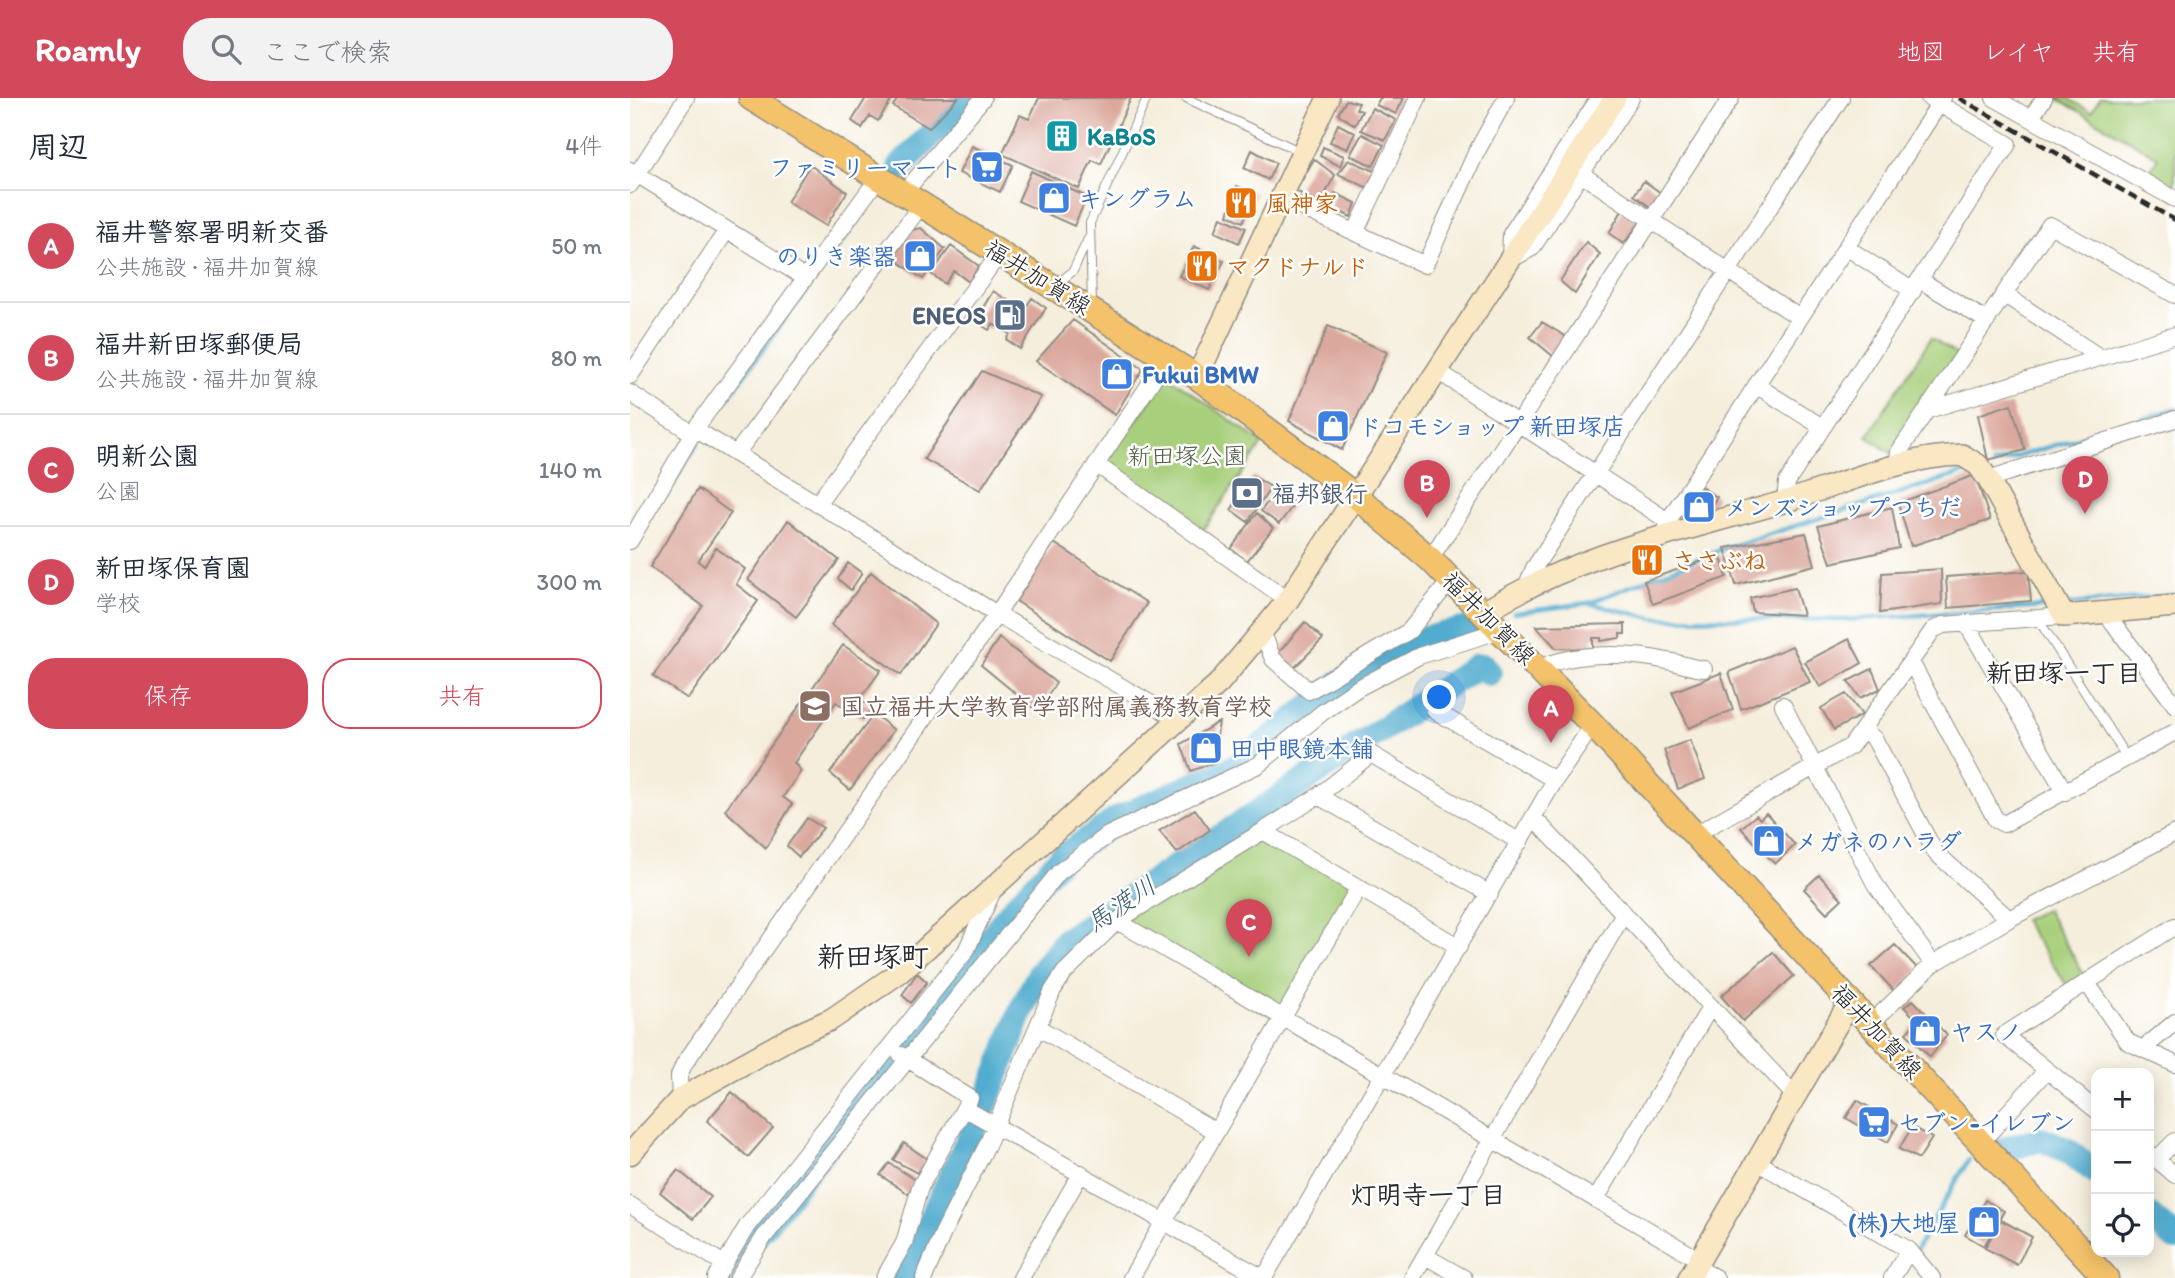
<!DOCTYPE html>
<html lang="ja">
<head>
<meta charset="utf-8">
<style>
  body { margin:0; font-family:Itim,"Klee One",sans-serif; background:#f2f2f3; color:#1f2937 }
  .controls { position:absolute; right:21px; bottom:21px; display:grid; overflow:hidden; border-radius:14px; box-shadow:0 4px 18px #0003 }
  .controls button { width:63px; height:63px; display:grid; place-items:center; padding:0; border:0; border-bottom:2px solid #e0e1e3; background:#fff; color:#1f2937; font:35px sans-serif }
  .you { position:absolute; left:810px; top:600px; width:24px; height:24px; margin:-18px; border:5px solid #fff; border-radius:50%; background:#1a73e8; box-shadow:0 0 0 10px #1a73e833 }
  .badge { display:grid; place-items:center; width:46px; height:46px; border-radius:50%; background:#d1495b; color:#fff; font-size:23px; font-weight:700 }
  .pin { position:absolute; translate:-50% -58px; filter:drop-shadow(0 2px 4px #0008) }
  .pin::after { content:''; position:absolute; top:37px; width:24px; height:21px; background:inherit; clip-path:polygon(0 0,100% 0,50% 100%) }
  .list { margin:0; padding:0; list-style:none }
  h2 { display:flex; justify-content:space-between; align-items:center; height:91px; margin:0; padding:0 28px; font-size:30px }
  h2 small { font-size:23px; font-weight:400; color:#747a83 }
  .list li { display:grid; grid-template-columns:46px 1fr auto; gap:21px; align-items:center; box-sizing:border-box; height:112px; padding:0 28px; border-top:2px solid #e0e1e3 }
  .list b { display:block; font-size:26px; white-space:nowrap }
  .list p { margin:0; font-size:23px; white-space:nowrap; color:#747a83 }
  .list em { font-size:23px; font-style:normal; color:#747a83 }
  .actions { display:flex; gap:14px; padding:21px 28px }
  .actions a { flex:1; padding:16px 0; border:2px solid #d1495b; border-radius:28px; text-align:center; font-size:24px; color:#d1495b }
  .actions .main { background:#d1495b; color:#fff }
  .icon { flex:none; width:38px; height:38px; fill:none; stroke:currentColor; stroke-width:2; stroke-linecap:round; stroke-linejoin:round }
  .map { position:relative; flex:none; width:1545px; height:1180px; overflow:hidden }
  header { display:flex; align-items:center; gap:42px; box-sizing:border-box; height:98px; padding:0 35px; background:#d1495b; color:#fff }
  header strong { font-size:33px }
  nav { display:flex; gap:38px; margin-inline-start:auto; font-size:24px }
  .search { width:490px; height:63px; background:#f2f2f3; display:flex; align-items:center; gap:18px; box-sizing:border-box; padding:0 24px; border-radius:28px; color:#747a83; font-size:26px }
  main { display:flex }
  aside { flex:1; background:#fff }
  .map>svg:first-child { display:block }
  .green { fill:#a7cf7b; stroke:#697d53; stroke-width:2 }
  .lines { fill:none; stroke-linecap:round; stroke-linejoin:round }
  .stream { stroke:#51accf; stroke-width:4.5 }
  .river { stroke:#51accf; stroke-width:26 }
  .building { fill:#dba89d }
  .lane-casing { stroke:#908c84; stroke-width:10 }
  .street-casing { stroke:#908c84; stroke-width:18 }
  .secondary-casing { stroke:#908c84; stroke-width:24 }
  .primary-casing { stroke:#908c84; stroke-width:27 }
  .lane { stroke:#fff; stroke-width:8 }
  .street { stroke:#fff; stroke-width:16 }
  .secondary { stroke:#fae7c3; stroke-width:21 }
  .primary { stroke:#f3c26a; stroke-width:24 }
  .rail { stroke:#2b2b2b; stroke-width:4.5; stroke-dasharray:10 5; stroke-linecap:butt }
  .labels { text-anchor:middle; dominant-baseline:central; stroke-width:5; stroke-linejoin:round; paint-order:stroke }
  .culture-label { font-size:24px; font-weight:bold; fill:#0d838f; stroke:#fff; text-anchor:start }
  .shop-label { font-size:24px; font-weight:bold; fill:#366cbe; stroke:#fff; text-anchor:start }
  .food-label { font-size:24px; font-weight:bold; fill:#c56008; stroke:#fff; text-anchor:start }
  .street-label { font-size:24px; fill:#2b2b2b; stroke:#fff }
  .service-label { font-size:24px; font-weight:bold; fill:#4e5e75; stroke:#fff; text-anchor:end }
  .park-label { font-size:24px; fill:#505c43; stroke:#fff }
  .education-label { font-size:24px; font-weight:bold; fill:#785e54; stroke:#fff; text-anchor:start }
  .neighbourhood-label { font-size:26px; font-weight:bold; fill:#2b2b2b; stroke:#fff }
  .water-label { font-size:26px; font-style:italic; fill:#3a5f6d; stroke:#fff }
  .quarter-label { font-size:28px; font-weight:bold; fill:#2b2b2b; stroke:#fff }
</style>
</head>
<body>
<header>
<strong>Roamly</strong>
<div class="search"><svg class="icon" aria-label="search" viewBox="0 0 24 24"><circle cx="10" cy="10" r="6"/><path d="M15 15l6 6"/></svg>ここで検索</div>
<nav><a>地図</a><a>レイヤ</a><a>共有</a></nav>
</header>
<main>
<aside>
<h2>周辺<small>4件</small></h2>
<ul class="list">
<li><span class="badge">A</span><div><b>福井警察署明新交番</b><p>公共施設 · 福井加賀線</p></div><em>50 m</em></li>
<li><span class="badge">B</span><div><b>福井新田塚郵便局</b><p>公共施設 · 福井加賀線</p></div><em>80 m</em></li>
<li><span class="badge">C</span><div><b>明新公園</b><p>公園</p></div><em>140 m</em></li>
<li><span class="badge">D</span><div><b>新田塚保育園</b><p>学校</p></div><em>300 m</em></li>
</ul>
<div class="actions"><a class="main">保存</a><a>共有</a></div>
</aside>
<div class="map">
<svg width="1545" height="1180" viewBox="0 0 1545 1180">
  <rect width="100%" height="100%" fill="#fff"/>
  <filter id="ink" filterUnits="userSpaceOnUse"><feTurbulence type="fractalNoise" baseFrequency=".0143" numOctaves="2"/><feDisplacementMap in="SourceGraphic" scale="14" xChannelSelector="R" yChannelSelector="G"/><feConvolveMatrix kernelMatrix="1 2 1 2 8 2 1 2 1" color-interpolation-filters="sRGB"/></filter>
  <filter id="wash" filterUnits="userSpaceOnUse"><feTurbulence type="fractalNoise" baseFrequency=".00686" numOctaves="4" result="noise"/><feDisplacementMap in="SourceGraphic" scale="28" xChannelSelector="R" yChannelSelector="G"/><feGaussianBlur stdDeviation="1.57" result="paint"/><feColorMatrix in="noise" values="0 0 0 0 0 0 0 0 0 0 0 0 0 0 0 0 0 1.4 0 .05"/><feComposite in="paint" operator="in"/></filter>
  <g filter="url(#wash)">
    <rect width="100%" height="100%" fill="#f5eedc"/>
    <path class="green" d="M1426 0H1437L1461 14 1470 0H1545V101L1515 83 1528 59Z
      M1301 240 1327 257 1262 356 1237 338Z
      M538 278 633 345 571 435 475 365Z
      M633 733 729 789 653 919 487 823Z
      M1416 811 1454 877 1438 889 1393 822Z"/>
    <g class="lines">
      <path class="stream" d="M88 313 233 115
        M1363 366 1545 311
        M35 398 68 345
        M959 505 1095 450 1340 373
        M1441 506 1545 497
        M884 515 958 505 1023 520 1213 522 1414 509
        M1286 1152 1339 1061"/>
      <path class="river" d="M270 69 336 0
        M1368 1053 1411 1041 1437 1052 1466 1074
        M1519 1118 1545 1140
        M99 1180 114 1153 382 812 432 759 489 720 607 668 708 586 795 541 842 530
        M273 1180 359 998 392 911 410 875 436 842 847 568H854L859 575"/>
    </g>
    <g id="blocks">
      <path class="building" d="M236 0H263L248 23 240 18 232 30 222 23Z
        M268 0H328L299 30 263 8Z
        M409 0H501L471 66 462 62 449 91 372 56 390 17 399 21Z
        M750 0H774L766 16 746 7Z
        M716 2 729 5 726 11 732 13 725 27 708 16Z
        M742 10 766 22 755 42 731 32Z
        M708 26 725 35 717 51 700 44Z
        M732 36 754 47 743 68 720 57Z
        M342 48 383 67 370 94 329 75Z
        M693 49 714 58 710 68 690 58Z
        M622 52 646 65 638 82 614 70Z
        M684 61 705 77 690 106 666 93Z
        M719 62 745 73 738 90 708 76Z
        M180 67 217 94 196 128 157 104Z
        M401 73 457 99 444 128 388 103Z
        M1014 83 1031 95 1020 109 1004 97Z
        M607 88 626 96 613 124 598 117Z
        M705 95 726 105 721 119 700 109Z
        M993 111 1011 123 993 146 979 135Z
        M591 119 616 130 609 145 585 134Z
        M291 130 315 151 293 181 263 160 282 132Z
        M956 144 970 156 945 196 930 183Z
        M321 148 349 168 339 184 324 173 315 186 301 176Z
        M564 148 594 163 579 192 549 178Z
        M363 193 394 212 402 200 416 210 390 251 377 242 380 236 363 226 359 232 345 223Z
        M443 222 513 271 485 317 406 263Z
        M912 224 938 240 924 259 900 239Z
        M698 228 757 254 712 352 659 323Z
        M352 273 411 299 350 392 294 361Z
        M1381 306 1395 352 1358 362 1348 317Z
        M1345 377 1360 422 1281 448 1268 405Z
        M623 378 641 389 618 424 601 412Z
        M1068 387 1087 399 1072 422 1062 426 1050 417Z
        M68 391 101 415 68 463 74 468 86 450 115 471 106 486 128 503 58 601 23 578 73 508 20 469Z
        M647 391 664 406 649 426 631 413Z
        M1262 409 1269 450 1201 465 1188 428Z
        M627 415 643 430 617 463 601 451Z
        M158 422 209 462 166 519 118 482Z
        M1176 435 1185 467 1106 487 1095 450Z
        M424 445 517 505 480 563 386 503Z
        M1090 457 1097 479 1023 506 1014 483Z
        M218 465 232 475 221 492 208 481Z
        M1311 471 1312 506 1250 515 1252 475Z
        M1398 473 1401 503 1318 510 1316 479Z
        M241 474 306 526 271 577 201 527Z
        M1165 490 1173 517 1123 514 1120 500Z
        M675 524 693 541 660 574 643 561Z
        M995 526V536H990V540L971 543V540H963V551H953L926 550 906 528Z
        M369 540 426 585 407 613 351 567Z
        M1219 541 1232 565 1190 589 1175 564Z
        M213 547 251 572 230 601 242 610 233 621 206 604 164 665 171 673 153 699 162 706 136 750 95 712Z
        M1162 548 1180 584 1111 611 1099 574Z
        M1242 571 1250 591 1230 600 1218 583Z
        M1091 575 1103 612 1059 630 1042 594Z
        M1216 596 1232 617 1204 632 1191 610Z
        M244 616 264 632 220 692 200 675Z
        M589 624 583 665 561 673 551 646Z
        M1060 642 1075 681 1048 691 1034 652Z
        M565 711 580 732 547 755 529 733Z
        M1136 715 1165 747 1145 766 1111 730 1126 717 1130 721Z
        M177 720 193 730 169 759 157 748Z
        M1189 777 1212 801 1197 815 1174 791Z
        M1265 847 1289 872 1266 895 1241 868Z
        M1143 854 1164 878 1113 923 1091 898Z
        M287 875 297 884 281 905 272 897Z
        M1283 902 1317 937 1300 959 1276 935 1288 923 1274 909Z
        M102 994 143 1030 118 1059 77 1023Z
        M1227 1002 1268 1026 1258 1044 1216 1020Z
        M1282 1029 1302 1040 1289 1061 1269 1051Z
        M274 1045 297 1061 287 1075 263 1062Z
        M259 1065 286 1082 278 1096 250 1077Z
        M48 1072 81 1099 63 1121 30 1094Z
        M1355 1102 1374 1113 1354 1148 1335 1137Z
        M1371 1122 1402 1139 1387 1167 1355 1150Z"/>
    </g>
  </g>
  <g filter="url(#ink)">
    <use href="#blocks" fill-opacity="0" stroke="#908c84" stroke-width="2"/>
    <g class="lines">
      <defs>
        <path id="lane" d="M556 0 671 54
          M426 187 443 173 458 141
          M462 208 460 125 517 0
          M1408 521 1497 660"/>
        <path id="street" d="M969 0 881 136 880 162 902 150 1001 0
          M1364 0 1545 101
          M1401 20 1414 0
          M0 72 175 180
          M951 76 1170 220
          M0 87 56 0
          M274 95 353 0
          M651 100 795 167 846 55 876 0
          M725 135 788 0
          M1216 149 1283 193
          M1290 182 1357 223
          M1375 197 1468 258
          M806 272 1038 423
          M0 278 97 132
          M1126 287 1192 329
          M0 295 62 335
          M1298 312 1545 237
          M65 331 367 516 549 622
          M106 356 292 106
          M466 366 658 502
          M1267 369 1269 354 1420 127 1545 197
          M1358 381 1545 321
          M1155 403 1157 384 1378 46 1299 0
          M187 406 370 155
          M1036 437 1038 423 1313 0
          M0 443 65 331 249 79
          M800 461 1101 0
          M897 487 904 470 1211 0
          M1475 514 1545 607
          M1336 525 1435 694
          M633 535 643 561 679 593 779 533 821 482
          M1281 564 1366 722 1374 726 1545 634
          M909 570C945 554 999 554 1037 563 1050 565 1061 570 1074 571
          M1153 607 1245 786 1303 866
          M805 613 925 682
          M1235 632 1245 642 1305 754 1379 821
          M688 698 860 796
          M904 720 1165 998
          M633 733 688 698 741 656 890 744
          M1064 737 1221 648 1303 532 1313 527 1434 518
          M487 823 1070 1162
          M1457 885 1498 944 1545 966
          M1240 926 1303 866 1379 821 1545 735
          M409 930 585 1033
          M1513 951 1545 924
          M50 1001 49 978 54 966 367 516 537 260
          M336 1011 633 1180
          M1466 1012 1374 937 1545 828
          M1351 1044 1417 972
          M1519 1055 1545 1077
          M1526 1062 1545 1043
          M1127 1064 1279 1152 1302 1180
          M966 1101 1081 908
          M0 1107 94 1166
          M795 1158 834 1180
          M1066 1169 1086 1180
          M86 1180 117 1128 336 853 362 795
          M108 1180 134 1139 429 774 478 737 628 667 693 614 728 590 789 558 871 532
          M254 1180 274 1145 290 1089 340 1000 271 957
          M294 1180 313 1135 358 1045 423 892 434 875 487 823 633 733 829 849
          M391 1180 451 1075
          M501 1180 729 789
          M634 1180 925 682 963 627
          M782 1180 994 815
          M1262 1180 1279 1152"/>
        <path id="secondary" d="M567 279 698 0
          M854 514C950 454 1055 433 1163 401 1216 384 1276 358 1332 357L1348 367 1358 381 1434 518 1545 508
          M0 1056 50 1001 162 939 202 921 270 874 589 585 658 502 985 0
          M1059 1180 1220 904"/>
        <path id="primary" d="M121 0 567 279 726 398 800 461 963 627 1476 1180"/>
      </defs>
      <use href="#lane" class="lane-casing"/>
      <use href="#street" class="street-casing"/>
      <use href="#secondary" class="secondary-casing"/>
      <use href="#primary" class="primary-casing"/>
      <use href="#lane" class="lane"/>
      <use href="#street" class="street"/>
      <use href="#secondary" class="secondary"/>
      <use href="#primary" class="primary"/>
      <path class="rail" d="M1329 0 1545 122"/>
    </g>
  </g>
  <defs>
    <symbol id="building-square" viewBox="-11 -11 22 22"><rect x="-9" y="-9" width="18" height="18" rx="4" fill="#0f9aa8" stroke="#fff"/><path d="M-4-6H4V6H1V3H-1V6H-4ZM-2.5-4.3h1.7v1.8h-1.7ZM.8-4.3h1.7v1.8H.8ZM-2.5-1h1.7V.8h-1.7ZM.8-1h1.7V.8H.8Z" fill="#fff"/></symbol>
    <symbol id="supermarket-square" viewBox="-11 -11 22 22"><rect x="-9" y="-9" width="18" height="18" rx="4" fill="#3f7fe0" stroke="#fff"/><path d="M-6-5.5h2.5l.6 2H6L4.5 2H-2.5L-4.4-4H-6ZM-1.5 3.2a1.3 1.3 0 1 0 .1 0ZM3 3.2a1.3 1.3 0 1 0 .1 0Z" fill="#fff"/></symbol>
    <symbol id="shop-square" viewBox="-11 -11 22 22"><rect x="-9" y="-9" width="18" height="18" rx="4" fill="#3f7fe0" stroke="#fff"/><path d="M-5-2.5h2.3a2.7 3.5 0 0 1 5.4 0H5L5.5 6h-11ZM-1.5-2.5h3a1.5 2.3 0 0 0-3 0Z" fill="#fff"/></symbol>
    <symbol id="restaurant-square" viewBox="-11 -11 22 22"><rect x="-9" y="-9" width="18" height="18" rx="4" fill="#e8710a" stroke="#fff"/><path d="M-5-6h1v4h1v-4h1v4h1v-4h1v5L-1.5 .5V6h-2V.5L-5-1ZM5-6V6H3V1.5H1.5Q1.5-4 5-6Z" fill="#fff"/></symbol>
    <symbol id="fuel-square" viewBox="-11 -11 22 22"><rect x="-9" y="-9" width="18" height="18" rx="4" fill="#5c6f8a" stroke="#fff"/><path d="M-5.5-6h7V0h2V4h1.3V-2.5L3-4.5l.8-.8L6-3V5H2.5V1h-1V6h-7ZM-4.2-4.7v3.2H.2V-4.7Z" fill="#fff"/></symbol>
    <symbol id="bank-square" viewBox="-11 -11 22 22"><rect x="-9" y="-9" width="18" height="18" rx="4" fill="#5c6f8a" stroke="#fff"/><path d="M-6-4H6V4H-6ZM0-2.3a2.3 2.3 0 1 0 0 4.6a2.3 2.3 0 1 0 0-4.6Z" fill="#fff"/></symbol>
    <symbol id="school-square" viewBox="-11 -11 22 22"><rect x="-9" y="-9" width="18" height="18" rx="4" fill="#8d6e63" stroke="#fff"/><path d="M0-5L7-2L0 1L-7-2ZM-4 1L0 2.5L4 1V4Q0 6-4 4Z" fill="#fff"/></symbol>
  </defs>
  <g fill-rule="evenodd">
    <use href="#building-square" x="413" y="19" width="38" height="38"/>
    <use href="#supermarket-square" x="338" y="50" width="38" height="38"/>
    <use href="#shop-square" x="405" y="81" width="38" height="38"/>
    <use href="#restaurant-square" x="592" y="86" width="38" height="38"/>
    <use href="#shop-square" x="271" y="139" width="38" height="38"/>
    <use href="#restaurant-square" x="553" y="149" width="38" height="38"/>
    <use href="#fuel-square" x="361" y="198" width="38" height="38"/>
    <use href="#shop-square" x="468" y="257" width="38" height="38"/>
    <use href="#shop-square" x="684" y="309" width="38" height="38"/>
    <use href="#bank-square" x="598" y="376" width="38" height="38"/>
    <use href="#shop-square" x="1050" y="390" width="38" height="38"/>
    <use href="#restaurant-square" x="998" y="443" width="38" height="38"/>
    <use href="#school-square" x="166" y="589" width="38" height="38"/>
    <use href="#shop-square" x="557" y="631" width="38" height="38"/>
    <use href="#shop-square" x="1120" y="724" width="38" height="38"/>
    <use href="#shop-square" x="1276" y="914" width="38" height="38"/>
    <use href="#supermarket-square" x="1225" y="1005" width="38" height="38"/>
    <use href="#shop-square" x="1335" y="1105" width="38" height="38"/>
  </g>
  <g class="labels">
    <g class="culture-label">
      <text x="457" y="38">KaBoS</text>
    </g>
    <g class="shop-label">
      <text x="332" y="69" text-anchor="end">ファミリーマート</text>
      <text x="448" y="100">キングラム</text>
      <text x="266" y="158" text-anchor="end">のりき楽器</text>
      <text x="512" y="276">Fukui BMW</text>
      <text x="728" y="328">ドコモショップ 新田塚店</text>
      <text x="1094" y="409">メンズショップつちだ</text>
      <text x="600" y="650">田中眼鏡本舗</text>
      <text x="1164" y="743">メガネのハラダ</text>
      <text x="1320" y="933">ヤスノ</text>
      <text x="1268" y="1024">セブン-イレブン</text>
      <text x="1330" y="1124" text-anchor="end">(株)大地屋</text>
    </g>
    <g class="food-label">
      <text x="636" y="105">風神家</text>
      <text x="596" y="168">マクドナルド</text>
      <text x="1042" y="462">ささぶね</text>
    </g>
    <g class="street-label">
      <text transform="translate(408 179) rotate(32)">福井加賀線</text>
      <text transform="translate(859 520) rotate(45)">福井加賀線</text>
      <text transform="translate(1247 933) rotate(47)">福井加賀線</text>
    </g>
    <g class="service-label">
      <text x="356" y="217">ENEOS</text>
      <text x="642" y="395" text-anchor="start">福邦銀行</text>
    </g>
    <g class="park-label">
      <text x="557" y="357">新田塚公園</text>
    </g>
    <g class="education-label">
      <text x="210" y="608">国立福井大学教育学部附属義務教育学校</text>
    </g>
    <g class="neighbourhood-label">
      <text x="1434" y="575">新田塚一丁目</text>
      <text x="798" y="1097">灯明寺一丁目</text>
    </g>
    <g class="water-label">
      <text transform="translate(491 806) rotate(-34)">馬渡川</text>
    </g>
    <g class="quarter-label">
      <text x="243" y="858">新田塚町</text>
    </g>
  </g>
</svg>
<div class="controls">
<button>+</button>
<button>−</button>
<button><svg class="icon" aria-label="locate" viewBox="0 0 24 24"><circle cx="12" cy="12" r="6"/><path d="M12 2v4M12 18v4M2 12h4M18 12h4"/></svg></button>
</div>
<div class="you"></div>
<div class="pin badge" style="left:921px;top:645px">A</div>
<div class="pin badge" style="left:797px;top:420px">B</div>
<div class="pin badge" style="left:619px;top:859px">C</div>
<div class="pin badge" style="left:1455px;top:416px">D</div>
</div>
</main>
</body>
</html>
